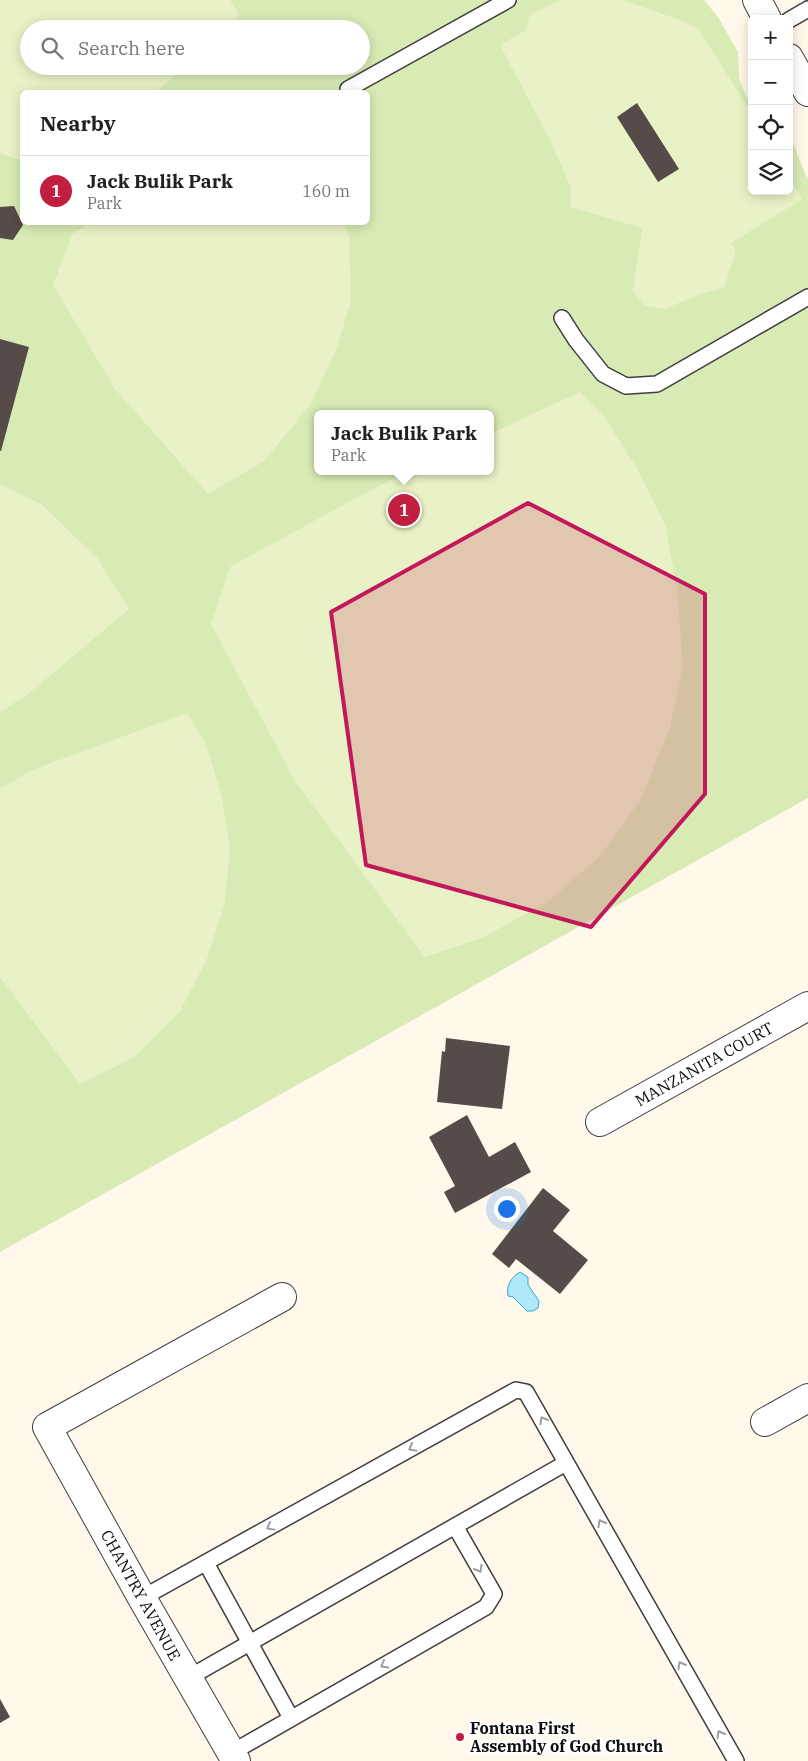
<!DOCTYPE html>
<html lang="en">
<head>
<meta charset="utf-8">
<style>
  body { margin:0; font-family:"IBM Plex Serif",serif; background:#f2f2f2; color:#202124 }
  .controls { position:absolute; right:15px; top:15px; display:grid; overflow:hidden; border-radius:8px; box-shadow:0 2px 12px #0003 }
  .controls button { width:45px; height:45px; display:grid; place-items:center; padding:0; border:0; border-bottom:1px solid #e0e0e0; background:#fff; color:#202124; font:25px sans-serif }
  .you { position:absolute; left:506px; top:1208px; width:18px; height:18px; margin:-12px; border:4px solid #fff; border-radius:50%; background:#1a73e8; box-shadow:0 0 0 8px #1a73e833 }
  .badge { display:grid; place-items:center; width:32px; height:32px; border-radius:50%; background:#c21e3f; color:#fff; font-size:16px; font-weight:700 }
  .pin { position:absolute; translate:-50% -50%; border:2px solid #fff; box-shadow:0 1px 5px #0006 }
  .popup { position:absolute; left:314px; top:410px; width:180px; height:65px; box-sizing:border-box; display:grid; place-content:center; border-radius:8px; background:#fff; filter:drop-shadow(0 1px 4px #0005); font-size:16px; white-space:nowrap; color:#757577 }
  .popup b { font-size:19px; color:#202124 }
  .popup::after { content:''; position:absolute; left:50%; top:100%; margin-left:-10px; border:10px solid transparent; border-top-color:#fff }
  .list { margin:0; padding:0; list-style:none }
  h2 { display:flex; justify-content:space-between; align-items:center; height:65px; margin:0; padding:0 20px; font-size:21px }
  h2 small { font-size:16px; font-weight:400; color:#757577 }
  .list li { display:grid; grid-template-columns:32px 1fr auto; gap:15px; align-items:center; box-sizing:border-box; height:70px; padding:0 20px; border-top:1px solid #e0e0e0 }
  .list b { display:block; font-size:19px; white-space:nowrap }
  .list p { margin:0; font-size:16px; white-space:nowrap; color:#757577 }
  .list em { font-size:16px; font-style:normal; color:#757577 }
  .icon { flex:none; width:28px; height:28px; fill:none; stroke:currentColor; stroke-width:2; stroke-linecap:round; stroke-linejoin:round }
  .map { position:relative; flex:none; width:808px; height:1761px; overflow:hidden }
  .search { position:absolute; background:#fff; box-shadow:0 2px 12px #0003; left:20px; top:20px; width:350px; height:55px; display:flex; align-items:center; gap:12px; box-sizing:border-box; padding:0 18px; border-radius:28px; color:#757577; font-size:19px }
  .panel { position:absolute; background:#fff; box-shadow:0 2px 12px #0003; left:20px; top:90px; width:350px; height:135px; border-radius:8px }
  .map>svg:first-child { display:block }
  .green { fill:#d8ebb4; fill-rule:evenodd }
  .pitch { fill:#e9f2c6 }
  .water { fill:#aee8f9; stroke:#31abd3 }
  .building { fill:#554b48 }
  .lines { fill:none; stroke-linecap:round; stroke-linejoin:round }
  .service-casing { stroke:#3f3f3f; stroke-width:18 }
  .minor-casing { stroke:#3f3f3f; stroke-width:30 }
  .tertiary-casing { stroke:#3f3f3f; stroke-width:30 }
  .service { stroke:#fff; stroke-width:15 }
  .minor { stroke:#fff; stroke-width:28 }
  .tertiary { stroke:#fff; stroke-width:28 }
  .oneway { stroke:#9e9e9e }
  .marked { fill:#c2185b; fill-opacity:0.2; stroke:#c2185b; stroke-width:4; stroke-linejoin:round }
  .poi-dot { fill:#c21e3f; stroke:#fff; stroke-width:2 }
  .labels { text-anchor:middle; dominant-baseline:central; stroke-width:5; stroke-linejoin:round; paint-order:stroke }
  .street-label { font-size:16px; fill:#0c0c0c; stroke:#fff }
  .poi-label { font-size:16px; font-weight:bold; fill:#0c0c0c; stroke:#fff; text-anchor:start }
</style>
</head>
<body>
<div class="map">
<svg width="808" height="1761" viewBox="0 0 808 1761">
  <rect width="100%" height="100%" fill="#fff8eb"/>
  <path class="green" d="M0 0H704L718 17 738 52 739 78 746 96 752 102V191H789V137C798 150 800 165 808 179V798L0 1252ZM29 29H361V66H29ZM22 92H368V222H22ZM318 414H490V471H318Z"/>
  <path class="pitch" d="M0 0H230L240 16 226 29H29V66H185L156 92H22V161L0 153Z
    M561 0H622L683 21 699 30 752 114V191H789V177L802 199 731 243 736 251 724 288 701 294 664 309 645 306 633 291 642 228 570 207 571 188 552 144 500 45 526 30 530 14Z
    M90 223H344L349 237 351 301 336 350 310 405 264 461 208 494 115 389 53 285 73 233Z
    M580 392 605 418 638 470 666 527 677 589 683 667 670 727 641 799 600 856 549 901 482 938 425 957 295 781 211 624 230 567 367 492 410 471H490V434Z
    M0 484 41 504 97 558 129 609 28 694 0 712Z
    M187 713 207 746 222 798 230 848 225 902 207 959 180 1011 133 1058 80 1084 0 977V789L32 770Z"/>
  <path class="water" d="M520 1272 528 1277V1285L539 1301 538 1308 533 1311H527L513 1297 508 1296C506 1286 511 1277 520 1272Z"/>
  <path class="building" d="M637 103 679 169 658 182 617 117Z
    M14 206 23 225 13 240 0 238V207Z
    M0 339 29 347 1 451H0Z
    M446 1038 510 1046 502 1109 437 1102 442 1051 445 1052Z
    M467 1115 489 1157 515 1142 531 1172 455 1213 444 1192 455 1186 429 1137Z
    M543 1188 570 1210 553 1231 588 1260 560 1294 516 1259 509 1268 492 1254Z
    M0 1699 10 1717 0 1723Z"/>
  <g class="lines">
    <defs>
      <path id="service" d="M789 20 808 9
        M348 89 508 0
        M562 318 576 340 603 374 626 386 657 384 808 297
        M206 1563 291 1718
        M142 1598 516 1390 526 1392 736 1761
        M188 1678 566 1463
        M231 1753 486 1607 494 1594 455 1526"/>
      <g id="minor">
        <path id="s1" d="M600 1122 808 1006"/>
        <path d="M765 1422 808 1398"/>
        <path d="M236 1761 142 1598 47 1427 282 1297"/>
      </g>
      <path id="tertiary" d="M757 0 767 19
        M789 58 808 92"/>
    </defs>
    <use href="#service" class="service-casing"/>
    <use href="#minor" class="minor-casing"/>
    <use href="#tertiary" class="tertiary-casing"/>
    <use href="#service" class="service"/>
    <use href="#minor" class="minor"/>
    <use href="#tertiary" class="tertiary"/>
  </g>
  <defs><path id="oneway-chevron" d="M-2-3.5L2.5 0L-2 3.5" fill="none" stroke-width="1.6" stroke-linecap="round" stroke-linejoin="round" transform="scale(1.25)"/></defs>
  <g class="oneway">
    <use href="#oneway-chevron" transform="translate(543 1420) rotate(-119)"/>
    <use href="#oneway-chevron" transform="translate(412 1448) rotate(151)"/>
    <use href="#oneway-chevron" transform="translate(601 1523) rotate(-120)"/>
    <use href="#oneway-chevron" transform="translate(270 1527) rotate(151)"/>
    <use href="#oneway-chevron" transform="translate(479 1569) rotate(60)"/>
    <use href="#oneway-chevron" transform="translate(384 1665) rotate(150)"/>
    <use href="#oneway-chevron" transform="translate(681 1665) rotate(-120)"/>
    <use href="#oneway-chevron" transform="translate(720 1734) rotate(-120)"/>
  </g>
  <path class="marked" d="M528 503 705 594V794L591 927 366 865 331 612Z"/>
  <circle class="poi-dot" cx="460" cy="1737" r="5"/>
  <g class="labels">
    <g class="street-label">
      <text stroke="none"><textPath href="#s1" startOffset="119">MANZANITA COURT</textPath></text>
      <text transform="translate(141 1595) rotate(61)">CHANTRY AVENUE</text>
    </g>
    <g class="poi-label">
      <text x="470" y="1728">Fontana First<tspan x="470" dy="18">Assembly of God Church</tspan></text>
    </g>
  </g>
</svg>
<div class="controls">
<button>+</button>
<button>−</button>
<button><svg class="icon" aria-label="locate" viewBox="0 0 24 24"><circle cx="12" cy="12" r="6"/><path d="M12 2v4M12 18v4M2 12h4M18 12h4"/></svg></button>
<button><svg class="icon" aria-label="layers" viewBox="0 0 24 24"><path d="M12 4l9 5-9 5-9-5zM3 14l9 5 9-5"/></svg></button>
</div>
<div class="you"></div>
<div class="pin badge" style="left:404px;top:510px">1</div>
<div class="popup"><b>Jack Bulik Park</b>Park</div>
<div class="search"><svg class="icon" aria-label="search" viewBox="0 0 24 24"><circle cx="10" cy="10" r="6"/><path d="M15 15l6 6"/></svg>Search here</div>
<section class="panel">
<h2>Nearby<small></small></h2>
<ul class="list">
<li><span class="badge">1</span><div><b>Jack Bulik Park</b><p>Park</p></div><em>160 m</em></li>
</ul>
</section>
</div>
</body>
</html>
